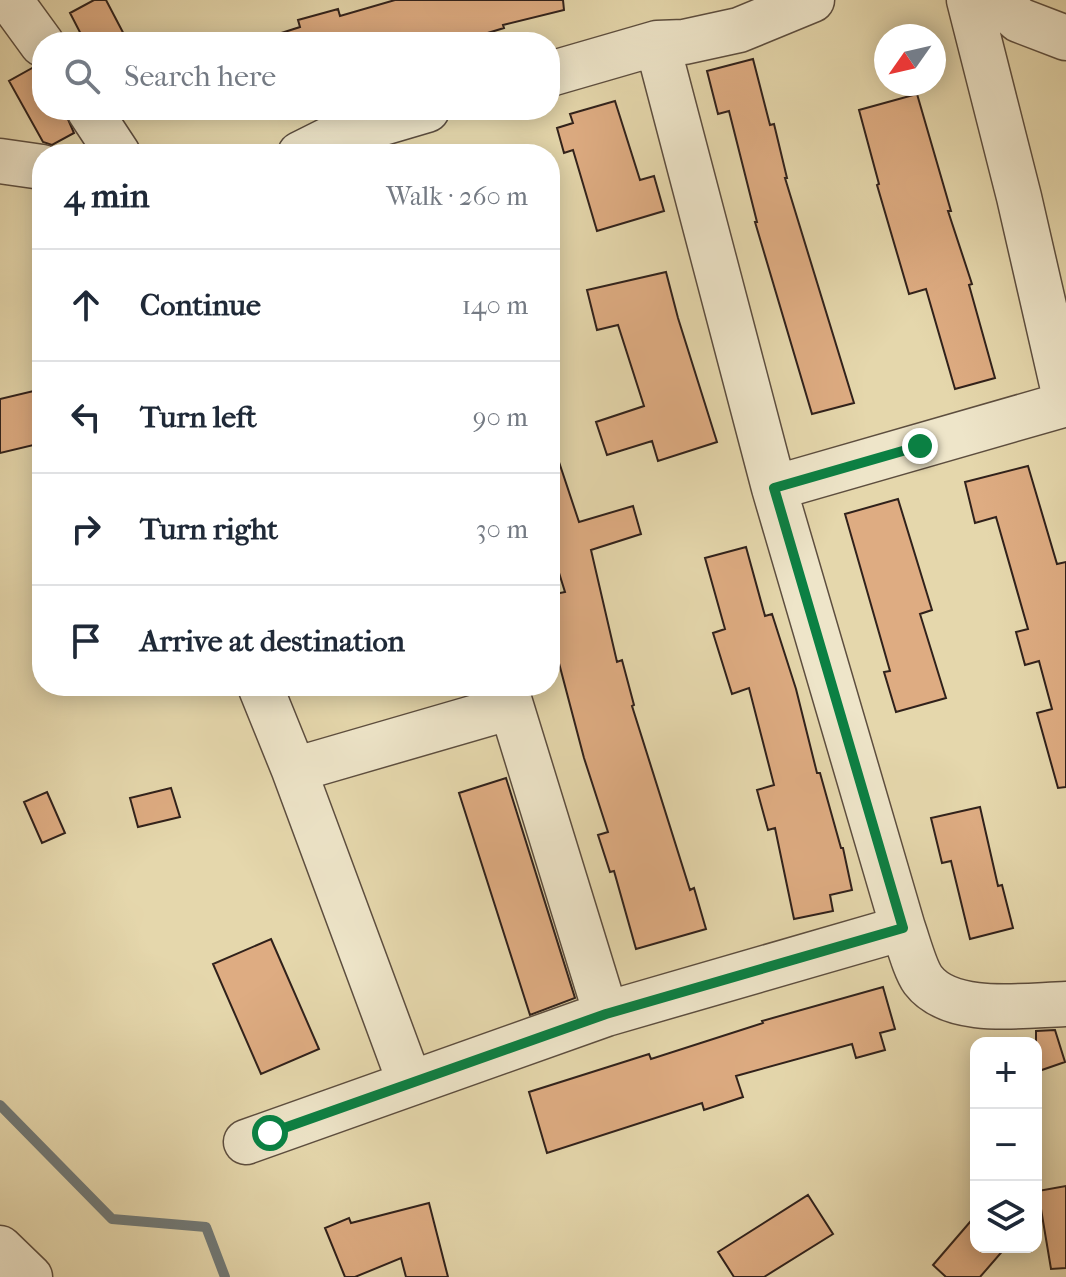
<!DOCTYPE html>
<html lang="en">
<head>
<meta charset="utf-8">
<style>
  body { margin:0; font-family:"IM FELL French Canon",serif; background:#f6f6f7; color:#1f2937 }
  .controls { position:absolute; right:24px; bottom:24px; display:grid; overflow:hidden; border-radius:16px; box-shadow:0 4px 20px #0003 }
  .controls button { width:72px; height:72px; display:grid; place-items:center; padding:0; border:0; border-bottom:2px solid #e0e1e3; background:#fff; color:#1f2937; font:40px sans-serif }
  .compass { position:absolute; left:874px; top:24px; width:72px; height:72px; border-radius:50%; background:#fff; box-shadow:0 4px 20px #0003; rotate:236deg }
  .stop { position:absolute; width:24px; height:24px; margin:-18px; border:6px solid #0b8043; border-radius:50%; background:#fff }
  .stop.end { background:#0b8043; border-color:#fff; box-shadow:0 2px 8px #0008 }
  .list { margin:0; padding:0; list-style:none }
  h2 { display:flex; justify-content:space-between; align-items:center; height:104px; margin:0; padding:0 32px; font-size:34px }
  h2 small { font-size:26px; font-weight:400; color:#747a83 }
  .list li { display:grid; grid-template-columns:52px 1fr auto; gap:24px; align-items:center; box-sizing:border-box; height:112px; padding:0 32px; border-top:2px solid #e0e1e3 }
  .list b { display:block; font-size:30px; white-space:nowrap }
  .list em { font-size:26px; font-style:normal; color:#747a83 }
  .icon { flex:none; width:44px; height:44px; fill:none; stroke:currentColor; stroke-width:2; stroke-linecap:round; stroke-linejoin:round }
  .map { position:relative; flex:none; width:1066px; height:1277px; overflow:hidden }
  .search { position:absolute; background:#fff; box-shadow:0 4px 20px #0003; left:32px; top:32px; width:528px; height:88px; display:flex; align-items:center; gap:20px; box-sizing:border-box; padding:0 28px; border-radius:32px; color:#747a83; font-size:30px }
  .panel { position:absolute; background:#fff; box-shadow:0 4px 20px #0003; left:32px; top:144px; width:528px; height:552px; border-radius:32px }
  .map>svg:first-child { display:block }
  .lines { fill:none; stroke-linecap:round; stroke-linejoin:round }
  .stream { stroke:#717a78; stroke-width:10 }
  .building { fill:#deac82; stroke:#30211b; stroke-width:2 }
  .minor-casing { stroke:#5d4e3f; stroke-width:47 }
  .minor { stroke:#eee5c9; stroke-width:44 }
  .route { stroke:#0b8043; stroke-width:10 }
</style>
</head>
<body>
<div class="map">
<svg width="1066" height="1277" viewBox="0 0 1066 1277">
  <rect width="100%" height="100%" fill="#e5d7ac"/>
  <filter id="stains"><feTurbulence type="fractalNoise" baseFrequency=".0025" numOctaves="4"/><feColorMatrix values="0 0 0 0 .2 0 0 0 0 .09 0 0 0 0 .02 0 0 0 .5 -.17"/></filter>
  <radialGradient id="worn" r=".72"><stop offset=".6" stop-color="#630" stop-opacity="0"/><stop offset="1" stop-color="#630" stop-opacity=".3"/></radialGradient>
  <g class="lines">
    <path class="stream" d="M0 1105 112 1219 206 1227 225 1277"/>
  </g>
  <path class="building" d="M94 0H106L128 42H85L70 13Z
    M395 0H563L564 10 503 25 504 28 458 42H276L275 35 300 27 298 20 338 9 340 16Z
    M753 59 770 125 774 124 787 178H785L854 403 812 414 755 222H757L729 111 718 114 707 71Z
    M34 67 42 69V110H64L74 133 52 145 43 142 9 81Z
    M917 94 951 211H948L972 284 969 285 995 378 955 389 926 289 909 294 877 185 879 184 859 110Z
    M615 101 640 180 654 176 664 211 597 231 573 150 564 153 557 128 573 123 570 114Z
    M666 272 678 318 717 442 658 461 652 441 607 455 596 422 644 406 618 325 597 330 587 290Z
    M42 389V443L0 453V399Z
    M555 450 579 522 633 506 641 534 591 550 617 662 622 660 634 705 632 706 690 890 694 888 706 929 636 949 614 871 610 872 598 835 608 832 584 758 550 629V595L565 592 550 544V451Z
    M1028 466 1057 564 1066 562V787L1058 788 1037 713 1052 709 1039 661 1025 665 1016 632 1028 629 996 517 975 523 965 482Z
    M898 499 932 610 920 614 946 698 896 712 884 672 890 671 845 514Z
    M746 547 765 616 772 614 796 689 817 773H820L841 848H843L852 890 830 895 833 911 794 919 775 828 768 830 757 790 774 785 749 688 732 694 713 633 725 629 705 558Z
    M506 778 575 998 530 1015 459 793Z
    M171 788 180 817 138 827 130 798Z
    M47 792 65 833 42 843 24 802Z
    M980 807 998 886 1002 885 1013 928 970 939 951 861 942 863 931 818Z
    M271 939 319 1049 261 1074 213 964Z
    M883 987 895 1029 880 1033 885 1050 856 1058 852 1044 736 1076 743 1097 704 1110 702 1103 547 1153 529 1092 649 1054 651 1059 763 1023 762 1021Z
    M1055 1030 1065 1062 1036 1072V1031Z
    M1066 1186V1268L1051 1269 1038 1191Z
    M808 1195 833 1234 764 1277H734L718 1252Z
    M429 1203 448 1277H406L401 1258 355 1277H345L325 1228 349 1218 351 1223Z
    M976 1215V1247H1006L980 1277H946L933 1265Z"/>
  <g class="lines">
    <defs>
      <path id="minor" d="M10 0 42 44
        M969 0 1019 197 1066 402
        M997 0 1019 20 1066 38
        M657 43 774 488 903 928C908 942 915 969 923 980 951 1017 1025 1005 1066 1004
        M550 74 657 43 684 42 739 30 812 0
        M89 110 118 154
        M300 154 332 138 427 110
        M0 161 42 167
        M774 488 1066 404
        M260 686 294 770 410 1083
        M505 686 606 1014
        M294 770 511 707
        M246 1142 606 1014 903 928
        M0 1248 30 1277"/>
    </defs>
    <use href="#minor" class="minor-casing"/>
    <use href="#minor" class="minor"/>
  </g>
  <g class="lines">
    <path class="route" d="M270 1133 606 1014 903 928 774 488 920 446"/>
  </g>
  <rect width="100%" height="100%" filter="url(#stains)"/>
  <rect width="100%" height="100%" fill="url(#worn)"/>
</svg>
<div class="controls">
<button>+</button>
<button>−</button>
<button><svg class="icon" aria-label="layers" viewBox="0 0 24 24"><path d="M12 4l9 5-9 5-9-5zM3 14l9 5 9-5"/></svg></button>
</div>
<svg class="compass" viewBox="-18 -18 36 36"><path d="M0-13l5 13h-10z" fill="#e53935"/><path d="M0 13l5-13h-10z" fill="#747a83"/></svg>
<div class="stop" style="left:270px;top:1133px"></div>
<div class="stop end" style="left:920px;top:446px"></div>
<div class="search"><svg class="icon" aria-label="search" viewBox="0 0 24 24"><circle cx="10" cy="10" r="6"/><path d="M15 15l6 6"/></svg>Search here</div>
<section class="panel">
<h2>4 min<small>Walk · 260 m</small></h2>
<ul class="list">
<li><svg class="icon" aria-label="ahead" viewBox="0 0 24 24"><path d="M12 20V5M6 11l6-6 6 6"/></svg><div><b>Continue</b></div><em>140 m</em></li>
<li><svg class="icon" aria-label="left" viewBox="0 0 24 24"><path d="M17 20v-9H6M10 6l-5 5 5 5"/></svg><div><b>Turn left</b></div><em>90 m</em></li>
<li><svg class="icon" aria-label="right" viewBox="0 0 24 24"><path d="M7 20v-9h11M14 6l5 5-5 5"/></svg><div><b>Turn right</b></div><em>30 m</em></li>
<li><svg class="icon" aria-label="arrive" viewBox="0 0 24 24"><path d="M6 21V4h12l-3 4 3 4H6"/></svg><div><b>Arrive at destination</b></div></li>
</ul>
</section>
</div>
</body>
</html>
